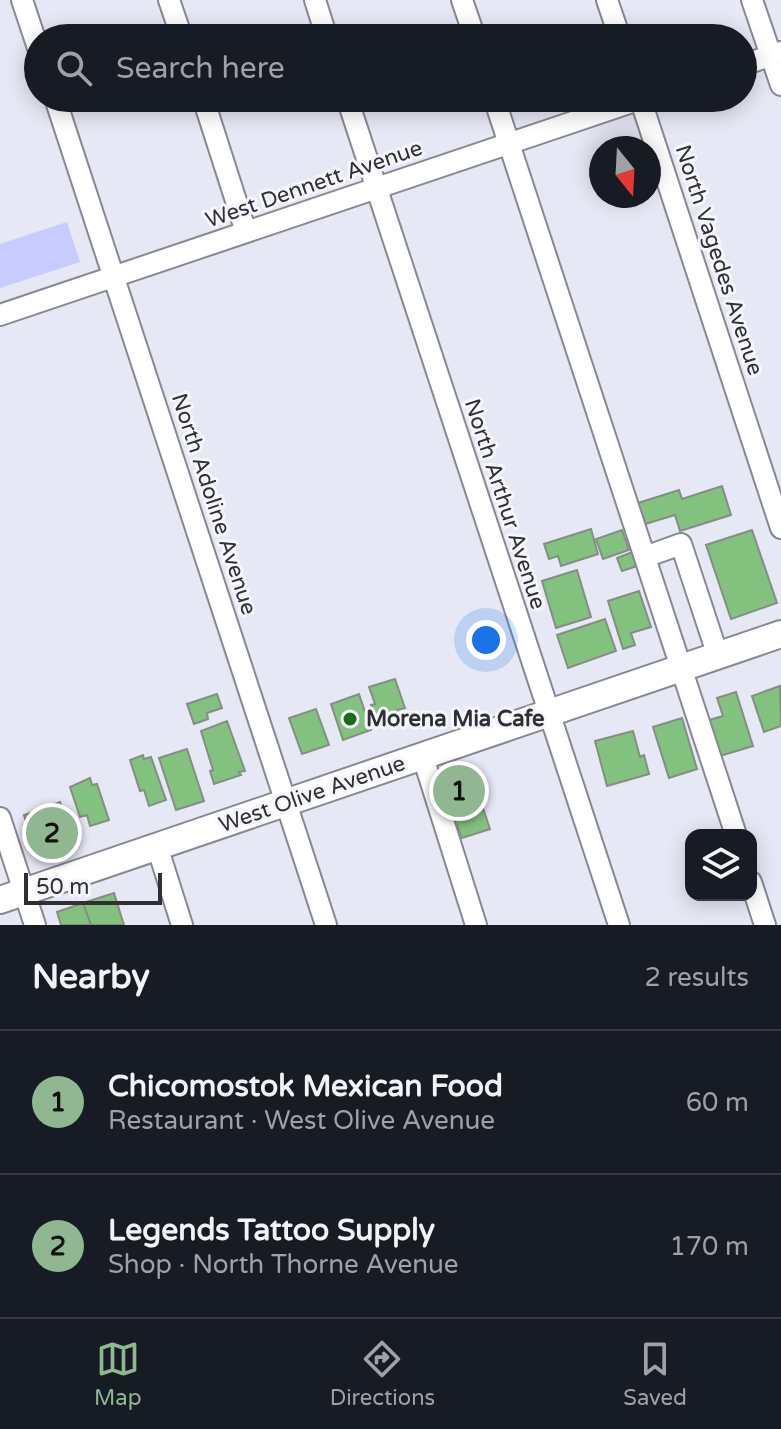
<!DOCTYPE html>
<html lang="en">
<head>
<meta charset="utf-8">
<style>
  body { margin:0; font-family:"Varela Round",sans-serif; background:#20242c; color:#f1f3f6 }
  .controls { position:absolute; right:24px; bottom:24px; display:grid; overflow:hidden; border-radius:16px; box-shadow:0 4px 20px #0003 }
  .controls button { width:72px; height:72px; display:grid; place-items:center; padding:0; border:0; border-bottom:2px solid #363941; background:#171b24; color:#f1f3f6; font:40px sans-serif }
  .compass { position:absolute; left:589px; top:136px; width:72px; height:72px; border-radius:50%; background:#171b24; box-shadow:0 4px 20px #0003; rotate:162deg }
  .scale { position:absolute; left:24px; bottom:20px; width:138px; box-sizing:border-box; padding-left:8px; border:4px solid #2f2f34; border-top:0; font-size:22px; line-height:28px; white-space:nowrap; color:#2f2f34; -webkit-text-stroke:6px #f5f6fe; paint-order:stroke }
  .you { position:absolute; left:486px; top:640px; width:28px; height:28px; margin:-20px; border:6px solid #fff; border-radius:50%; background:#1a73e8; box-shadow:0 0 0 12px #1a73e833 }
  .badge { display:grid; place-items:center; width:52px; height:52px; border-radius:50%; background:#90b791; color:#111; font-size:26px; font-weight:700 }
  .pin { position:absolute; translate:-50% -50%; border:4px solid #fff; box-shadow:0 2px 8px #0006 }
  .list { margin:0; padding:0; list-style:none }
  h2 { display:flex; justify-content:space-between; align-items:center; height:104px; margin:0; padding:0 32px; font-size:34px }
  h2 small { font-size:26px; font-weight:400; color:#9ea1a6 }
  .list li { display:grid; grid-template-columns:52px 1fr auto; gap:24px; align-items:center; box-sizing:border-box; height:144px; padding:0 32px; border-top:2px solid #363941 }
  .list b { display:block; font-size:30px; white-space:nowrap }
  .list p { margin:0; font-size:26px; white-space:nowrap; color:#9ea1a6 }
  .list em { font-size:26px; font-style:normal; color:#9ea1a6 }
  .icon { flex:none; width:44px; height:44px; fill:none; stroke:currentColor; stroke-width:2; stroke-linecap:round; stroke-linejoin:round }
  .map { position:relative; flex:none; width:781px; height:925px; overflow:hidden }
  .search { position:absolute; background:#171b24; box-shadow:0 4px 20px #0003; left:24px; right:24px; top:24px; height:88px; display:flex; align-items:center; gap:20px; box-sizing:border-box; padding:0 28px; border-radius:44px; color:#9ea1a6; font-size:30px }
  .sheet { height:392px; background:#171b24 }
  nav { display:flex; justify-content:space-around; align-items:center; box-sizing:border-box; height:112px; border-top:2px solid #363941; background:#171b24; font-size:22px; color:#9ea1a6 }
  nav a { display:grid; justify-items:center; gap:4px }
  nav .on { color:#90b791 }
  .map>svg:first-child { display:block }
  .green { fill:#c8cbfe }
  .building { fill:#83c17e; stroke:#858e84; stroke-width:2 }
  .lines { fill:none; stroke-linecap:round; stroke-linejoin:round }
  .minor-casing { stroke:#888895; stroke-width:24 }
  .major-casing { stroke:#888895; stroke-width:30 }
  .minor { stroke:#fff; stroke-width:20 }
  .major { stroke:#fff; stroke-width:26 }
  .poi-dot { fill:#196e16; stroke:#f5f6fe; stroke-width:3 }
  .labels { text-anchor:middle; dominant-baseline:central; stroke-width:6; stroke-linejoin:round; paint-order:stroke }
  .street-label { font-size:22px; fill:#2f2f34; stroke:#f5f6fe }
  .poi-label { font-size:22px; font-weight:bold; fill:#2f2f34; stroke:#f5f6fe; text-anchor:start }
</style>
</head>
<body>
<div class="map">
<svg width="781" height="925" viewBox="0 0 781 925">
  <rect width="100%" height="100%" fill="#e7e8f5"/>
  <path class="green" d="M67 222 80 262 0 288V244Z"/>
  <path class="building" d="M722 486 731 515 680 531 675 515 642 525 635 504 679 490 682 499Z
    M591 529 598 554 561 566 558 556 549 559 544 544Z
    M622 530 629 550 603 559 596 539Z
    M752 530 777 603 731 619 706 545Z
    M632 552 637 566 622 571 617 558Z
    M577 570 591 617 556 628 542 581Z
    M639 591 651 627 631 633 635 645 623 649 608 601Z
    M605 619 616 651 568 668 557 635Z
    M395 679 405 708 397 710 399 716 377 723 371 705 375 704 369 687Z
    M780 686 781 726 764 732 752 696Z
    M736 692 753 746 720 756 709 720 723 716 717 698Z
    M217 694 222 708 207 713 208 719 194 724 187 704Z
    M359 694 371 730 343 740 331 704Z
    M316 709 329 745 302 754 289 718Z
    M682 718 697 769 669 778 653 727Z
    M227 721 245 771 239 772 241 775 214 784 210 771 213 770 201 731Z
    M633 731 640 757 644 755 649 774 607 786 595 741Z
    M187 749 204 801 176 810 159 758Z
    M143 755 144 759 151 757 166 800 149 806 144 790 140 791 130 760Z
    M474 770 483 795 479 796 490 829 462 838 457 825 452 827 436 782Z
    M90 778 92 785 97 784 109 820 90 826 87 815 80 817 70 787Z
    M60 802 74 844 37 857 24 815Z
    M114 893 124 925H91L83 903Z
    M83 903 91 925H61L57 912Z"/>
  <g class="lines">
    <defs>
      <path id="minor" d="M22 0 38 48
        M169 0 182 38
        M315 0 327 38
        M462 0 475 38
        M607 0 620 38
        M752 0 781 85
        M743 65 781 52
        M55 98 326 925
        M203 98 246 232
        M347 98 619 925
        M494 98 736 835
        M640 98 781 528
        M0 315 644 98
        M645 557 681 544 718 656
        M423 757 476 925
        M0 818 35 925
        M157 846 182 925
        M751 882 765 925"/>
      <path id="major" d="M0 900 781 634"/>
    </defs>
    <use href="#minor" class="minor-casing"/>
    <use href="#major" class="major-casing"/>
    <use href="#minor" class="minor"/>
    <use href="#major" class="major"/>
  </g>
  <circle class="poi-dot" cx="350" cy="719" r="8"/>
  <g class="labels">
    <g class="street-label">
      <text transform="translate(314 184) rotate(-19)">West Dennett Avenue</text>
      <text transform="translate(719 260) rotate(72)">North Vagedes Avenue</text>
      <text transform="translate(214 504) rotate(72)">North Adoline Avenue</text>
      <text transform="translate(505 504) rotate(72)">North Arthur Avenue</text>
      <text transform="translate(312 794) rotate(-19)">West Olive Avenue</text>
    </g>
    <g class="poi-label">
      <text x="366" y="719">Morena Mia Cafe</text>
    </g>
  </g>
</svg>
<div class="controls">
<button><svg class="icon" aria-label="layers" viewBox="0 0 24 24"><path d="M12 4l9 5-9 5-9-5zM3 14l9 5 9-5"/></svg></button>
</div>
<svg class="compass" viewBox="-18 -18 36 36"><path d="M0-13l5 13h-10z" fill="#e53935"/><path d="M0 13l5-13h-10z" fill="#9ea1a6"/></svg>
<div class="scale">50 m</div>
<div class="you"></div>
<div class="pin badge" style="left:459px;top:791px">1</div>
<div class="pin badge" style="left:52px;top:833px">2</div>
<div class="search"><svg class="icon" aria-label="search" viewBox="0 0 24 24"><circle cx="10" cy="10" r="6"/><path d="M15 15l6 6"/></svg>Search here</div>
</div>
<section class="sheet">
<h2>Nearby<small>2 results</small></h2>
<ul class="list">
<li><span class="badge">1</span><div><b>Chicomostok Mexican Food</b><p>Restaurant · West Olive Avenue</p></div><em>60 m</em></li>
<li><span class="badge">2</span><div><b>Legends Tattoo Supply</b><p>Shop · North Thorne Avenue</p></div><em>170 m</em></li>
</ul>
</section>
<nav>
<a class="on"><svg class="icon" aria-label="map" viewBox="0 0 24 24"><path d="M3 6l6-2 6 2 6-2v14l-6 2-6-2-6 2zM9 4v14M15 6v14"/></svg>Map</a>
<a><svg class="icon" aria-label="directions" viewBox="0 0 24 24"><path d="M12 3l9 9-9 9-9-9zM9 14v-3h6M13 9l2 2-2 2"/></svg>Directions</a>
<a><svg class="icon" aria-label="saved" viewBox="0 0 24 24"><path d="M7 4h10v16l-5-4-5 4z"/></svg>Saved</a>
</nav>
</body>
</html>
